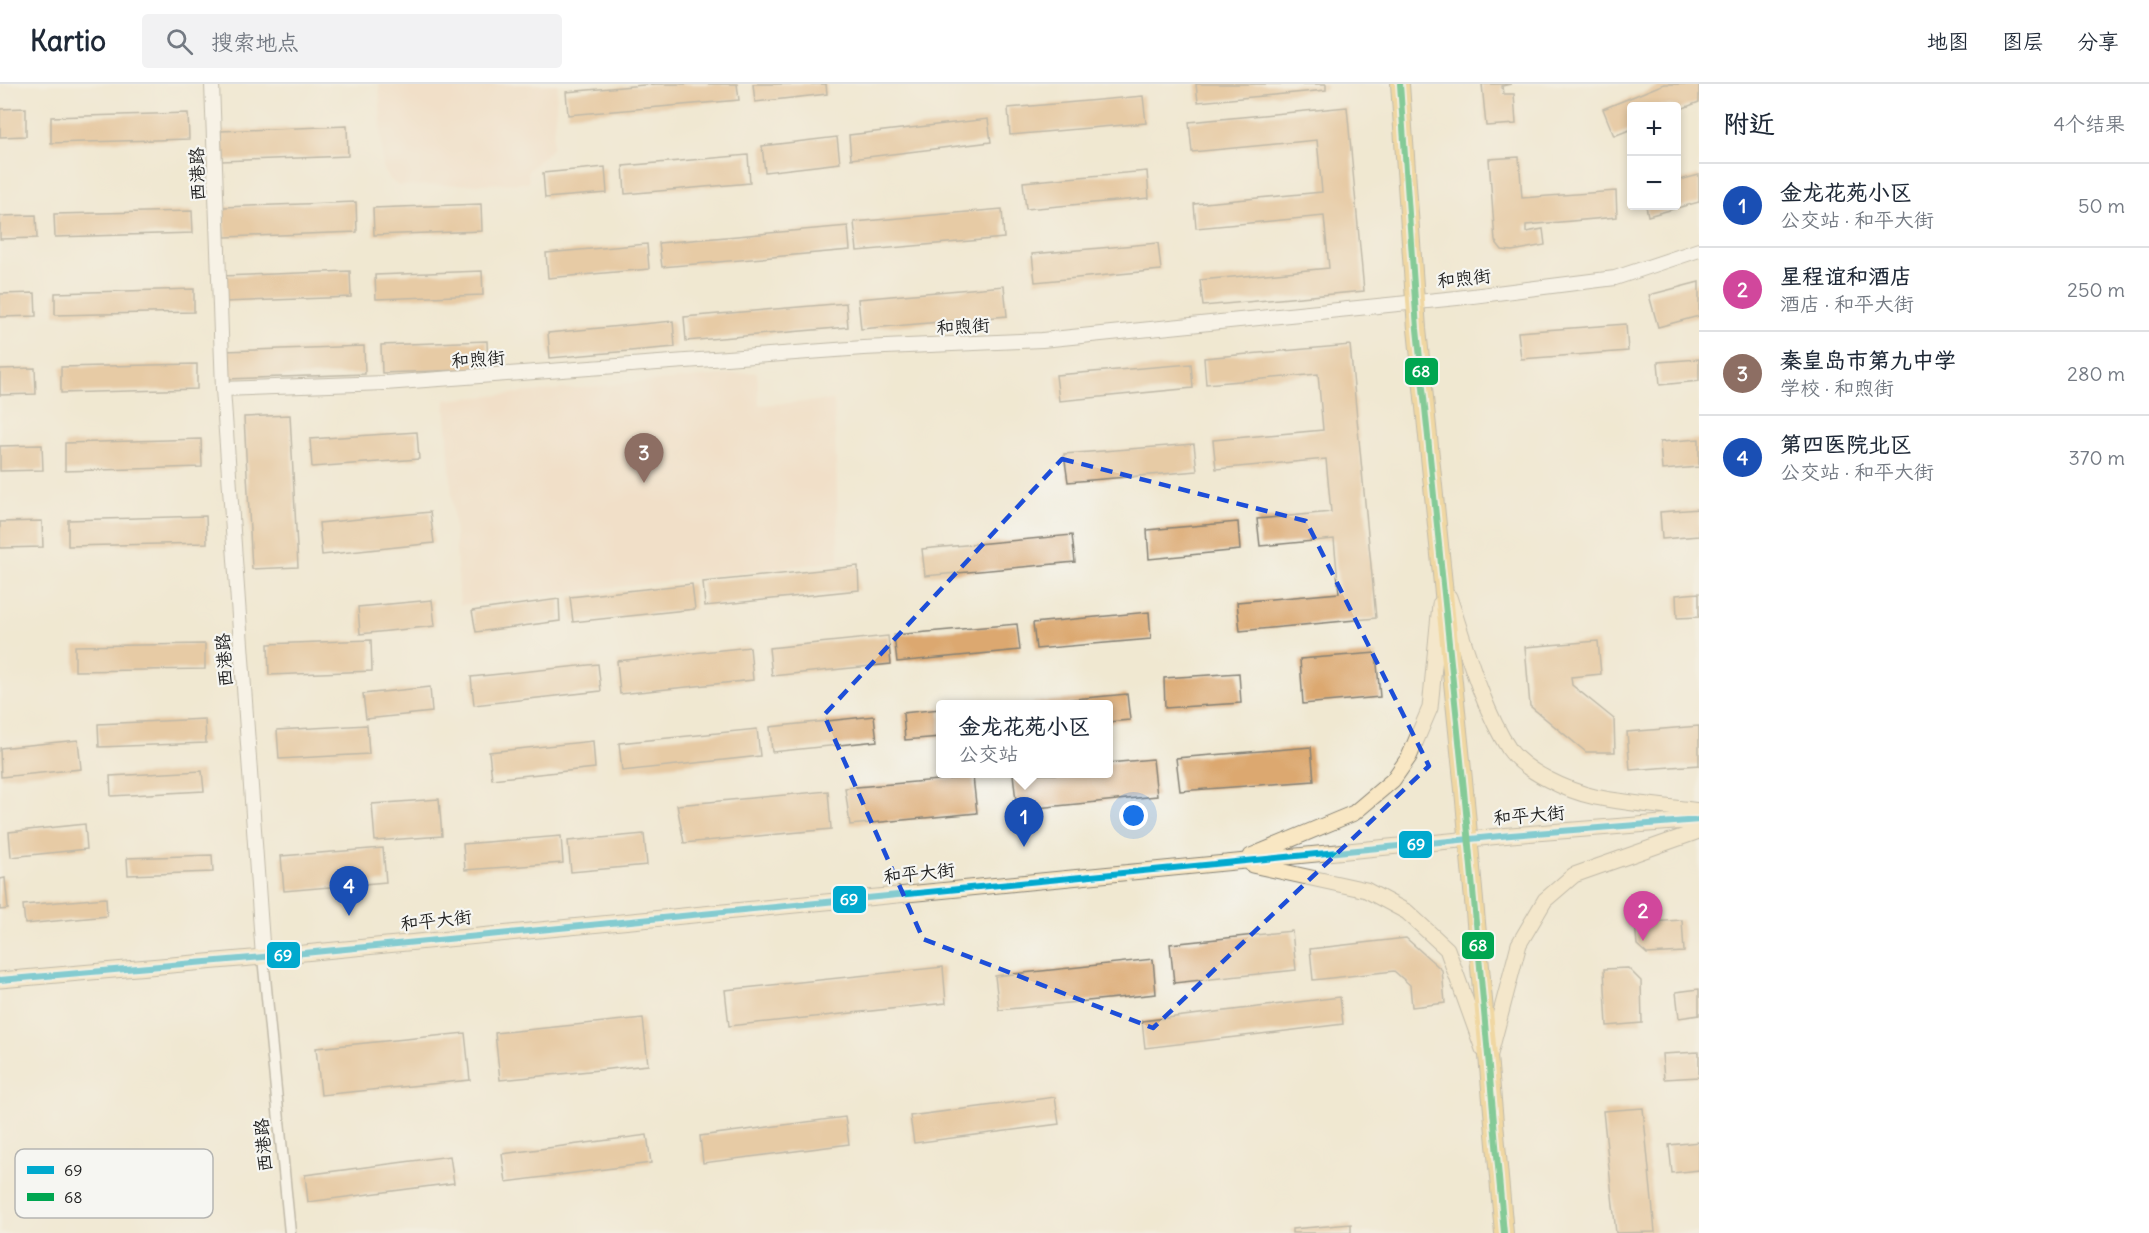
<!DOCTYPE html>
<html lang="zh">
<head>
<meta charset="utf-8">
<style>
  body { margin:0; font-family:Delius,"LXGW WenKai TC",sans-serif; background:#f2f2f3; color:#1f2937 }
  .controls { position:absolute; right:18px; top:18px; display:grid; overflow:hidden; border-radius:6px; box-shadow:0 3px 9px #0003 }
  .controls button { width:54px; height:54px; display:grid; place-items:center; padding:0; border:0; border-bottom:2px solid #e0e1e3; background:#fff; color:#1f2937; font:30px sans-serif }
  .you { position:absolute; left:1134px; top:732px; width:21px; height:21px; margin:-15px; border:4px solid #fff; border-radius:50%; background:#1a73e8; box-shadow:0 0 0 9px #1a73e833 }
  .badge { display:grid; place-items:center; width:39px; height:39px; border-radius:50%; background:#d93025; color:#fff; font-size:20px; font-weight:700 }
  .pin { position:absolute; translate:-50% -50px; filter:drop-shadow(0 2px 3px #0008) }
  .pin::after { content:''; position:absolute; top:32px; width:21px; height:18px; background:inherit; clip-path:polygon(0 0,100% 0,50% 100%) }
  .popup { position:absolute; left:936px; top:616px; width:177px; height:78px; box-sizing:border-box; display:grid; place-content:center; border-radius:6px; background:#fff; filter:drop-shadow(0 2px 4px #0005); font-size:20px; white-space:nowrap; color:#747a83 }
  .popup b { font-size:22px; color:#1f2937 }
  .popup::after { content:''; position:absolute; left:50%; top:100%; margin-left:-12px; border:12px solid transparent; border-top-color:#fff }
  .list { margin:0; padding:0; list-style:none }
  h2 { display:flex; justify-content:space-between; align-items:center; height:78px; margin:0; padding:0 24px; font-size:26px }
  h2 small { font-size:20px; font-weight:400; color:#747a83 }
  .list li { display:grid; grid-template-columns:39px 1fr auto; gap:18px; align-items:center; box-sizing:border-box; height:84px; padding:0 24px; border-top:2px solid #e0e1e3 }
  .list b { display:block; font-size:22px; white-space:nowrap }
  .list p { margin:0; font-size:20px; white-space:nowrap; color:#747a83 }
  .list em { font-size:20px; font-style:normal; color:#747a83 }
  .icon { flex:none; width:33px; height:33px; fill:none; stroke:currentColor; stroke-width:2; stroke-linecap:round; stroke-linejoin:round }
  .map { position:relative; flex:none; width:1699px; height:1149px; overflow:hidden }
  header { display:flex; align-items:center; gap:36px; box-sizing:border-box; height:84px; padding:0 30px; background:#fff; border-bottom:2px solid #e0e1e3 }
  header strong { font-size:28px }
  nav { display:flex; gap:33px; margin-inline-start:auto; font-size:21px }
  .search { width:420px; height:54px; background:#f2f2f3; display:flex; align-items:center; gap:15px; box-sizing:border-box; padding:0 21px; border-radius:6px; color:#747a83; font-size:22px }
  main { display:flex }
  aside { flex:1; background:#fff }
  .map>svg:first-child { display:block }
  .built { fill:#f1d5bc }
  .building { fill:#dca870 }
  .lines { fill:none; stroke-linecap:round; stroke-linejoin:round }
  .minor-casing { stroke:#868276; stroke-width:13 }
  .tertiary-casing { stroke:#868276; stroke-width:16 }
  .secondary-casing { stroke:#868276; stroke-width:17 }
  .trunk-casing { stroke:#868276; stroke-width:20 }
  .minor { stroke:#fff; stroke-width:10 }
  .tertiary { stroke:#fff; stroke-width:14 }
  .secondary { stroke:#f9e7c3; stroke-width:15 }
  .trunk { stroke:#efc469; stroke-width:18 }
  .bus-1-casing { stroke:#f6f6f2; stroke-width:10 }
  .bus-2-casing { stroke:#f6f6f2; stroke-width:10 }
  .bus-1 { stroke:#00a9ce; stroke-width:6 }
  .bus-2 { stroke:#00a651; stroke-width:6 }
  .marked { fill:none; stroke:#1d4ed8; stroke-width:4.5; stroke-dasharray:12 8; stroke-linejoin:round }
  .labels { text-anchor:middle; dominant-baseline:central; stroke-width:4.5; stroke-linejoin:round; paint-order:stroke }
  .street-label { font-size:18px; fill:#1c1c1c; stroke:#f6f6f2 }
  .key { fill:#f6f6f2; stroke:#b5b5b2; stroke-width:1.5 }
  .key-label { font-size:16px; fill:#1c1c1c }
  .line-badge { stroke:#f6f6f2; stroke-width:2 }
  .badge-label { font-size:16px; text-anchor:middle; font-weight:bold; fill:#fff }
</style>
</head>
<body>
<header>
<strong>Kartio</strong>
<div class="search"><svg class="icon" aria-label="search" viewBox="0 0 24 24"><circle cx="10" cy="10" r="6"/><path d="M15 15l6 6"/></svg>搜索地点</div>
<nav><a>地图</a><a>图层</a><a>分享</a></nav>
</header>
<main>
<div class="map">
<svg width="1699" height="1149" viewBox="0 0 1699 1149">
  <rect width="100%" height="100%" fill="#f6f6f2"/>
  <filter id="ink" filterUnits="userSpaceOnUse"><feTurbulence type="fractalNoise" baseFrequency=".0167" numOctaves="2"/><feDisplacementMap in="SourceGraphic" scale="12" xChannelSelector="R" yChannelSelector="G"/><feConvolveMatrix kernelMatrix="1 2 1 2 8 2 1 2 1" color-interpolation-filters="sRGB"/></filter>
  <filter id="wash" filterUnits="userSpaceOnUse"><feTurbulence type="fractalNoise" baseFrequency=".008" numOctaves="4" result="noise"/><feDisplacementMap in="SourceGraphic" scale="24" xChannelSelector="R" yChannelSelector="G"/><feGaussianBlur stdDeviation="1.35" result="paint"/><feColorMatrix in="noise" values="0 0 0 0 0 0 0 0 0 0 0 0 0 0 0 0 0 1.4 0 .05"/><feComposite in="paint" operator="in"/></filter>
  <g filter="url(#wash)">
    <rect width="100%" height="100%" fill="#f0e8d1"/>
    <path class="built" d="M379 0H558L552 65 528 87 529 99 398 102 388 94 383 85Z
      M757 288 759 321 834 316 839 477 460 521 445 316Z"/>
    <g id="blocks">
      <path class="building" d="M655 0H737L739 16 568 31 566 8Z
        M753 0H826L827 10 755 18Z
        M1196 0H1326V6L1198 18Z
        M1482 0H1511L1502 2 1503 10H1514L1516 40 1486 42Z
        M1664 0H1699V18L1676 27V22H1632V45L1614 52 1603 25Z
        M1143 12 1146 39 1010 51 1008 24Z
        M1347 23 1364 207 1203 222 1200 196 1329 184 1324 132 1196 144 1194 120 1322 108 1317 56 1192 68 1189 38Z
        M26 24V52L0 53V25Z
        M188 29 189 55 51 59V33Z
        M988 35 991 58 851 75 849 51Z
        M347 42 348 72 222 77 221 47Z
        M837 53 840 79 765 88 762 62Z
        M748 71 750 99 625 110 623 82Z
        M1519 73 1522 114 1616 107 1617 133 1526 141V148L1543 145 1545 161 1512 167 1502 166 1495 157 1489 75Z
        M605 83 607 109 545 114 543 89Z
        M1147 87 1149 114 1026 125 1023 98Z
        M1699 91V118L1648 132 1646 122H1676V97Z
        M356 118 357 148 225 153 223 123Z
        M481 120 482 147 374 151 373 124Z
        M1002 125 1004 154 857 167 854 138Z
        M192 127 193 149 55 153 54 130Z
        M36 131 37 154 0 155V132Z
        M848 142 850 166 662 183 659 159Z
        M1158 159 1161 186 1035 198 1032 170Z
        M647 160 649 185 548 194 546 169Z
        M350 187 351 213 223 218 222 192Z
        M482 187 483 211 376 215 375 191Z
        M1699 198V232L1658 243 1649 211Z
        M1004 202 1007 232 861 245 858 215Z
        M194 205V228L55 231V209Z
        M35 209 36 232 0 233V210Z
        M846 219 848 243 686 257 684 233Z
        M673 237 675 263 550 274 548 249Z
        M1626 240 1628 267 1521 275 1518 248Z
        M487 257 488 285 382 289 381 261Z
        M1350 261 1376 534 1240 547 1237 518 1339 509 1334 455 1260 462 1257 435 1331 428 1326 375 1216 385 1213 356 1323 346 1318 290 1206 300 1204 274Z
        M364 262 365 290 226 295 225 267Z
        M1699 275V297L1660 301 1658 278Z
        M197 280V305L61 309V283Z
        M1191 280 1193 304 1059 317 1056 291Z
        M35 284 36 310 0 311V285Z
        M290 331 298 483 252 485 244 333Z
        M417 348 419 375 312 383 310 355Z
        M201 355 202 383 65 387V359Z
        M1699 355V383L1662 386 1660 358Z
        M1194 360 1197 387 1068 398 1064 370Z
        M42 361 43 386 0 387V362Z
        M1699 425V452L1662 455 1660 428Z
        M430 428 434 459 322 471 319 439Z
        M206 432 207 459 68 462V436Z
        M42 437 43 463 0 464V438Z
        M1238 438 1240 466 1149 475 1147 446Z
        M1072 451 1075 478 925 492 922 465Z
        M858 482 859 506 705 522 703 498Z
        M692 500 695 525 573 538 570 513Z
        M1699 509V533L1677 534 1676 511Z
        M559 515 560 537 476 548 472 527Z
        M432 516 435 542 360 550 358 523Z
        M1149 528 1151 555 1036 565 1033 539Z
        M1017 540 1020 566 897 578 894 551Z
        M888 552 891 580 772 592 769 564Z
        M371 556 372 587 269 591 268 560Z
        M1598 557 1601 590 1571 593 1572 601 1614 635 1615 668H1586L1530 622 1525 563Z
        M205 560V585L75 587V562Z
        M750 563 753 596 620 610 617 577Z
        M1376 569 1380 613 1303 620 1300 575Z
        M598 580 601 607 474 621 471 593Z
        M1239 589 1241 619 1165 624 1164 594Z
        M430 603 432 628 366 635 363 610Z
        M1127 610 1130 636 1108 638V620H1033V619Z
        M940 625V653L905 656 903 629Z
        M874 632 877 657 772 668 770 643Z
        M205 635 206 659 99 663 98 640Z
        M367 641 369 670 279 675 277 646Z
        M1699 642V681L1630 686 1627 648Z
        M757 645 760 672 622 687 619 659Z
        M78 656 81 685 1 693 0 664Z
        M593 657 595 684 492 695 489 668Z
        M1311 663 1314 697 1180 707 1176 674Z
        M1153 675 1157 712 1017 726 1013 690H1108V679Z
        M202 687 204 707 111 712 110 692Z
        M973 693 977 729 850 741 845 704Z
        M828 707 831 745 684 759 677 721Z
        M439 715 442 752 375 757 372 720Z
        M85 740 87 765 11 773 9 748Z
        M644 750 647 781 571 788 568 757Z
        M561 752 563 779 465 786 463 760Z
        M383 764 386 798 284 807 281 772Z
        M212 771 213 788 128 791 127 774Z
        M5 794 8 825 0 826V795Z
        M106 814 107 832 25 840 23 821Z
        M1682 836 1684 868 1647 870 1637 861 1635 839Z
        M1292 847 1296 886 1174 899 1170 860Z
        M1406 854 1442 886 1445 919 1412 923 1410 901 1394 887 1313 896 1310 865Z
        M1153 875 1156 910 999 926 995 892Z
        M943 883 946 919 729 942 725 906Z
        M1628 884 1641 897 1642 939 1607 942 1604 885Z
        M1699 905V931L1679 934 1676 908Z
        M1340 913 1343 940 1145 964 1142 937Z
        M643 934 648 981 500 996 495 949Z
        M465 949 470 996 321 1011 316 964Z
        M1699 968V993L1664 995 1662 970Z
        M1055 1013 1059 1040 914 1059 910 1032Z
        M1643 1024 1655 1148 1616 1149 1603 1027Z
        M845 1033 849 1060 703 1079 700 1052Z
        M647 1051 651 1079 506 1098 502 1070Z
        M1699 1058V1086L1672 1089 1669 1061Z
        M450 1072 454 1099 308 1118 305 1091Z
        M1351 1140V1149H1292V1145Z"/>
    </g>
  </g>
  <g filter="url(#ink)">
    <use href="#blocks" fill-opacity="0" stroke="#868276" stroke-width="1.5"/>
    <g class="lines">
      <defs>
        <path id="minor" d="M263 873 290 1149"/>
        <path id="tertiary" d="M212 0 223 305 263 873
          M223 305 385 299 863 264 1042 256 1457 214 1615 194 1699 166"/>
        <path id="secondary" d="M1449 513C1465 560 1482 624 1509 665 1525 688 1568 707 1595 713 1629 720 1665 722 1699 727
          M1251 772 1354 729 1393 696 1409 673 1430 624 1440 520
          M1252 781 1366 806 1407 828 1447 865 1483 965
          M0 896 263 873 1511 751 1699 736
          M1490 970 1519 860 1545 816 1574 791 1699 747"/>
        <path id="trunk" d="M1400 0 1417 245 1464 706 1504 1149"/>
      </defs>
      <use href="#minor" class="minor-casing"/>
      <use href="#tertiary" class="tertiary-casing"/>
      <use href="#secondary" class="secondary-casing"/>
      <use href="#trunk" class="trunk-casing"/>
      <use href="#minor" class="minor"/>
      <use href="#tertiary" class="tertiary"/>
      <use href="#secondary" class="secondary"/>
      <use href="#trunk" class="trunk"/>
      <defs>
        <path id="bus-1" d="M0 896 263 873 1511 751 1699 736"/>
        <path id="bus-2" d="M1400 0 1417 245 1464 706 1504 1149"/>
      </defs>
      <use href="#bus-1" class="bus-1-casing"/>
      <use href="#bus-2" class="bus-2-casing"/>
      <use href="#bus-1" class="bus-1"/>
      <use href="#bus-2" class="bus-2"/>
    </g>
  </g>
  <path d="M0 0H1699V1149H0ZM1062 375 1306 437 1429 682 1153 944 923 855 824 631Z" fill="#f0e8d1" fill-opacity=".55" fill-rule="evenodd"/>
  <path class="marked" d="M1062 375 1306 437 1429 682 1153 944 923 855 824 631Z"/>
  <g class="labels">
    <g class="street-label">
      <text transform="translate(197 90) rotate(-92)">西港路</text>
      <text transform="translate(1464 194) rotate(-6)">和煦街</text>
      <text transform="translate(963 242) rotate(-3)">和煦街</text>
      <text transform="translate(478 275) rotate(-4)">和煦街</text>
      <text transform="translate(224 576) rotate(-94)">西港路</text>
      <text transform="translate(1529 731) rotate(-5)">和平大街</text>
      <text transform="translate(919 789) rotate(-6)">和平大街</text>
      <text transform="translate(436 836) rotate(-6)">和平大街</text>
      <text transform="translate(263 1061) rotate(-95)">西港路</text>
    </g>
  </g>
  <rect x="15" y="1065" width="198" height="69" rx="9" class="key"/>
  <rect x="27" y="1082" width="27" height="8" fill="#00a9ce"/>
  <rect x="27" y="1109" width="27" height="8" fill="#00a651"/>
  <g class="key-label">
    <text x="64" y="1092">69</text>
    <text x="64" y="1119">68</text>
  </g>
  <g class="line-badge">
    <rect x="1404" y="273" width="35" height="29" rx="6" fill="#00a651"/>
    <rect x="1398" y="746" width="35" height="29" rx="6" fill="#00a9ce"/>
    <rect x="832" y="801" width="35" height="29" rx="6" fill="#00a9ce"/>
    <rect x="1461" y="847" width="34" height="29" rx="6" fill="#00a651"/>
    <rect x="266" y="857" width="35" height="28" rx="6" fill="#00a9ce"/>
  </g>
  <g class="badge-label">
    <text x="1421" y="293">68</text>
    <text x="1416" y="766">69</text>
    <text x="849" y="821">69</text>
    <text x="1478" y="867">68</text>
    <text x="283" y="877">69</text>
  </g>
</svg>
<div class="controls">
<button>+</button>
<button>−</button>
</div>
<div class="you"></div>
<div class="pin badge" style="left:1024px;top:763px;background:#1a4fb4">1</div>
<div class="popup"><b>金龙花苑小区</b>公交站</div>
<div class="pin badge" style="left:1643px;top:857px;background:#d1479c">2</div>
<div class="pin badge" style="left:644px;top:399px;background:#8d6e63">3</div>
<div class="pin badge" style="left:349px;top:832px;background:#1a4fb4">4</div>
</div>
<aside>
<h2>附近<small>4个结果</small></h2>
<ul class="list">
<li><span class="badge" style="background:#1a4fb4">1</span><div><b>金龙花苑小区</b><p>公交站 · 和平大街</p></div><em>50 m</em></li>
<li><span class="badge" style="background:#d1479c">2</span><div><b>星程谊和酒店</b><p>酒店 · 和平大街</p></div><em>250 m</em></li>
<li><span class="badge" style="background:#8d6e63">3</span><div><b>秦皇岛市第九中学</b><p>学校 · 和煦街</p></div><em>280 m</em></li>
<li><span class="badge" style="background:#1a4fb4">4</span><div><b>第四医院北区</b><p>公交站 · 和平大街</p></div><em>370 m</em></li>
</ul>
</aside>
</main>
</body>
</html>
